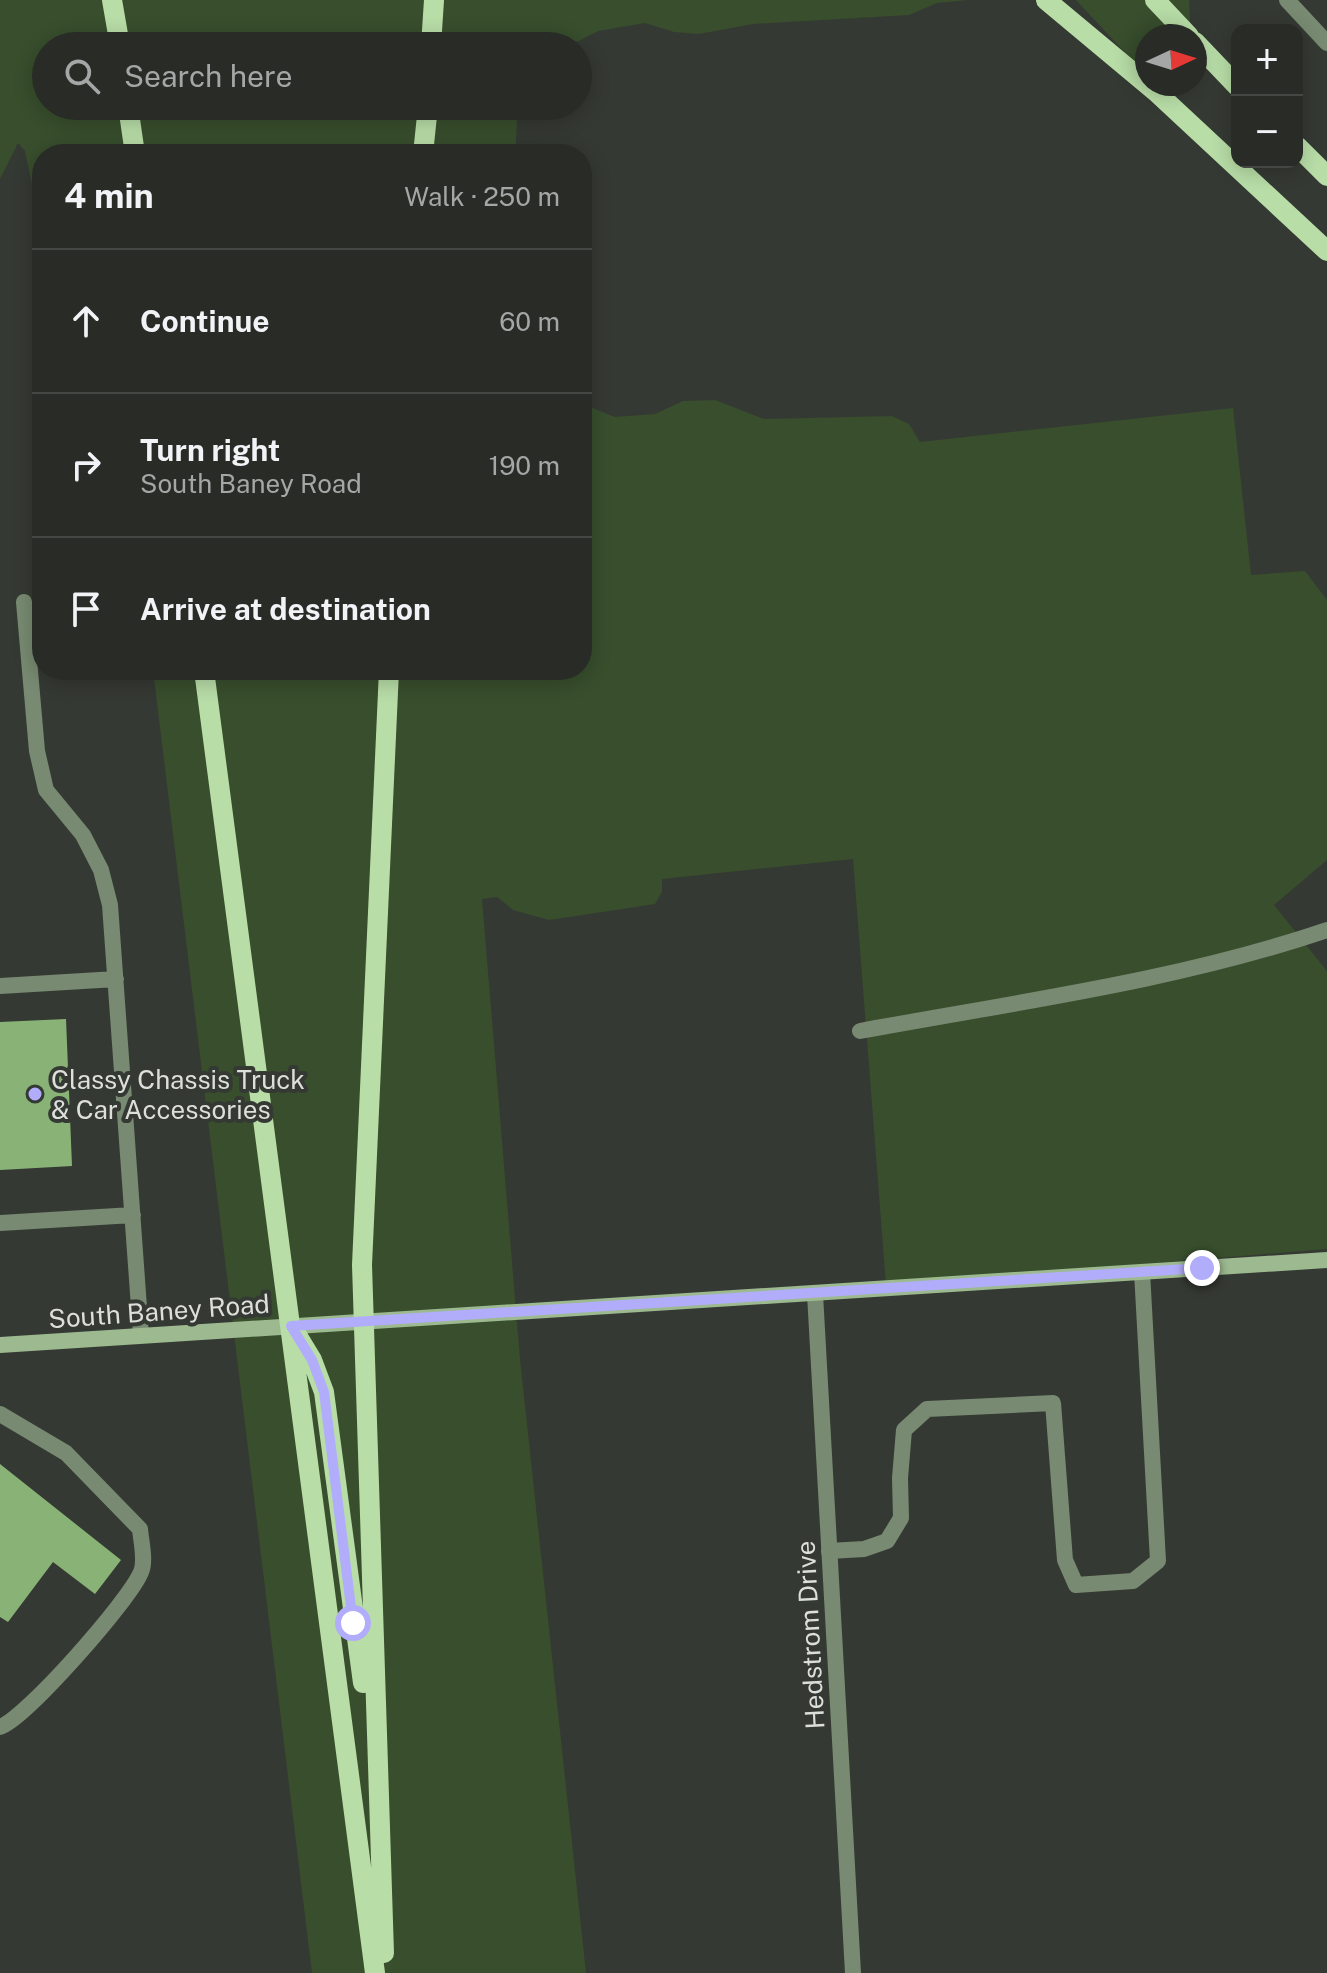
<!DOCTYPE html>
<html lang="en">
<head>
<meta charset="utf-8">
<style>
  body { margin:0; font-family:"Public Sans",sans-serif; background:#343732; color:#f1f3f6 }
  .controls { position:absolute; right:24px; top:24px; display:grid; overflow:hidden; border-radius:16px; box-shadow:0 4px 20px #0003 }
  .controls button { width:72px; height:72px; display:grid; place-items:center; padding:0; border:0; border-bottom:2px solid #444743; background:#282b26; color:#f1f3f6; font:40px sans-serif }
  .compass { position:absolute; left:1135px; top:24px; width:72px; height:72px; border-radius:50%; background:#282b26; box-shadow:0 4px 20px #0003; rotate:86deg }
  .stop { position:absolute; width:24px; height:24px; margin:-18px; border:6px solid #b2adfa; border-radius:50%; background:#fff }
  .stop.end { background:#b2adfa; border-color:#fff; box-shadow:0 2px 8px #0008 }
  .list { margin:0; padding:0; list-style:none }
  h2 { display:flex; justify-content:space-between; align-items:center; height:104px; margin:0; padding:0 32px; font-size:34px }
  h2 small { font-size:26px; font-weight:400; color:#a5a7a7 }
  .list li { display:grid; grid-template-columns:52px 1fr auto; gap:24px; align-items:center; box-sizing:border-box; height:144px; padding:0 32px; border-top:2px solid #444743 }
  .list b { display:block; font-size:30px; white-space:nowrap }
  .list p { margin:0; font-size:26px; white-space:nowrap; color:#a5a7a7 }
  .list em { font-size:26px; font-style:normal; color:#a5a7a7 }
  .icon { flex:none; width:44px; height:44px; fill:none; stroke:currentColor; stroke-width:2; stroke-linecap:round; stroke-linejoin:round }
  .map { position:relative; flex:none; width:1327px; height:1973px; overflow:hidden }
  .search { position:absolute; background:#282b26; box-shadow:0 4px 20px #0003; left:32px; top:32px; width:560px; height:88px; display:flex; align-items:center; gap:20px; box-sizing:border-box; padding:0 28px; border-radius:44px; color:#a5a7a7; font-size:30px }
  .panel { position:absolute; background:#282b26; box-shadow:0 4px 20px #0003; left:32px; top:144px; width:560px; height:536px; border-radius:32px }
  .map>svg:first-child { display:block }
  .green { fill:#384e2d }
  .building { fill:#89b376 }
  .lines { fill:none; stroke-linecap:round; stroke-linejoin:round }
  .lane { stroke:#788a71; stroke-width:16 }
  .street { stroke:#788a71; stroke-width:16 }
  .secondary { stroke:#9cb990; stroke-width:16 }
  .primary { stroke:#b8dda7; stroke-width:20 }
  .route { stroke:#b2adfa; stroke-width:10 }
  .poi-dot { fill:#b2adfa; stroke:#353933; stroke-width:3 }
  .labels { text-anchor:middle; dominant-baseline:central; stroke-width:8; stroke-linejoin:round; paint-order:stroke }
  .poi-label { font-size:26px; fill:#dcdfda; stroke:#353933; text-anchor:start }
  .street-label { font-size:26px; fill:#dcdfda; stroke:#353933 }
</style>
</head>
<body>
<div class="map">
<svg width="1327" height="1973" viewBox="0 0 1327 1973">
  <rect width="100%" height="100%" fill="#353933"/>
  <path class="green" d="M0 0H969L937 3 909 15 753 24 699 34 674 32 645 23 598 31 579 41 554 45 523 38 522 46H46V106H518L515 154H42V219H39L25 151 18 143 0 179Z
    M1076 0H1189L1191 36H1147V76Z
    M582 391 590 407 615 417 655 414 683 401 715 400 764 419 892 416 909 424 920 442 1233 408 1251 575 1305 571 1327 600V860L1274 905 1327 971V1249L886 1285 853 859 662 879V892L655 904 549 920 513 910 497 897 482 899 520 1359 586 1973H312L153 670H582Z"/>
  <path class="building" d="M66 1019 72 1166 0 1170V1022Z
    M0 1464 121 1560 95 1594 53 1562 8 1622 0 1617Z"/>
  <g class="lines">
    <path class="lane" d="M1287 0 1327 43
      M24 602 37 751 46 790 83 835 101 870 110 905 141 1335
      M0 986 116 979
      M860 1031C1016 1002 1177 981 1327 930
      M0 1223 133 1215
      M0 1414 66 1453 140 1529C141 1541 146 1561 141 1572 130 1600 25 1719 0 1727
      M829 1551 864 1549 887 1541 901 1518 900 1478 904 1430 927 1409 1053 1403 1065 1560 1076 1585 1133 1581 1158 1561 1142 1272"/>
    <path class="street" d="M815 1294 853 1973"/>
    <path class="secondary" d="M0 1345 1327 1260"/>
    <path class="primary" d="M112 0 120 46
      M1046 0 1155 91 1327 251
      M1155 0 1189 36
      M1195 42 1237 86
      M431 46 434 0
      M128 106 135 154
      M1297 146 1327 176
      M423 154 428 106
      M204 670 375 1973
      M295 1332 312 1360 324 1392 363 1683
      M384 1953 362 1265 389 670"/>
  </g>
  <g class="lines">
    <path class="route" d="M353 1623 324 1392 312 1360 291 1326 1202 1268"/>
  </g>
  <circle class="poi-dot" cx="35" cy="1094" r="8"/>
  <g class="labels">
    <g class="poi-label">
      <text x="51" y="1079">Classy Chassis Truck<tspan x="51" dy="30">&amp; Car Accessories</tspan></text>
    </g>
    <g class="street-label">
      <text transform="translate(159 1311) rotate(-4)">South Baney Road</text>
      <text transform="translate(810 1635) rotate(-93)">Hedstrom Drive</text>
    </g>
  </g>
</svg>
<div class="controls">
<button>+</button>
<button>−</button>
</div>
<svg class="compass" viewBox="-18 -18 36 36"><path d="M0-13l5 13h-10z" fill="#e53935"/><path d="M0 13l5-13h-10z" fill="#a5a7a7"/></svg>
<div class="stop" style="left:353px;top:1623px"></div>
<div class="stop end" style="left:1202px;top:1268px"></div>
<div class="search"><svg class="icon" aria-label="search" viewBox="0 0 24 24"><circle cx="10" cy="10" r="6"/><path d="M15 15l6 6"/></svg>Search here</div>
<section class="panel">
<h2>4 min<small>Walk · 250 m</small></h2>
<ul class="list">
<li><svg class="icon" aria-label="ahead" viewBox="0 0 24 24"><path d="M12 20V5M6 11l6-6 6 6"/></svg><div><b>Continue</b></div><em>60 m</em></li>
<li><svg class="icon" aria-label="right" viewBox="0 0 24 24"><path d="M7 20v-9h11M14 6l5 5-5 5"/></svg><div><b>Turn right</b><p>South Baney Road</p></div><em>190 m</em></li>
<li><svg class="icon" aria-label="arrive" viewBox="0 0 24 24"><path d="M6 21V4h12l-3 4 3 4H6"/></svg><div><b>Arrive at destination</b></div></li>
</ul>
</section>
</div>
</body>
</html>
